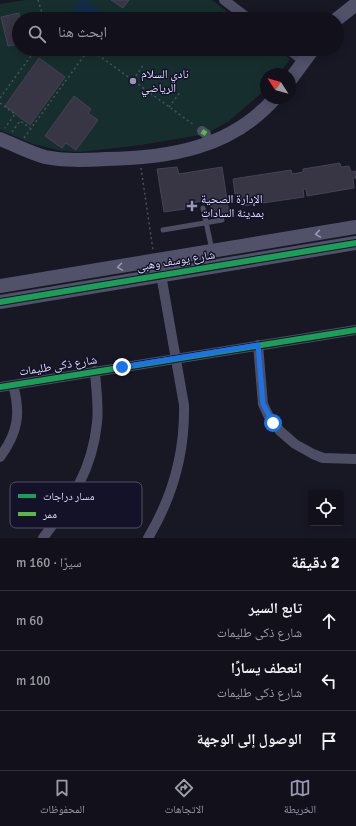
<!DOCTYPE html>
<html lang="ar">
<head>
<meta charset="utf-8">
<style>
  body { margin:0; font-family:Signika,"Noto Naskh Arabic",sans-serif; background:#1b1a24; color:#f1f3f6; direction:rtl }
  .controls { position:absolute; right:12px; bottom:12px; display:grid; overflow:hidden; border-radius:4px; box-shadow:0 2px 10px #0003 }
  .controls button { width:36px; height:36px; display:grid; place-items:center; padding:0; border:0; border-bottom:1px solid #31313a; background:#12111b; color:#f1f3f6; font:20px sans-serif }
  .compass { position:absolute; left:260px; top:68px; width:36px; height:36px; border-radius:50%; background:#12111b; box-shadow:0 2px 10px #0003; rotate:306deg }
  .stop { position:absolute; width:12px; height:12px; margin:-9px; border:3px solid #1a73e8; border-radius:50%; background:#fff }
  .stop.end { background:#1a73e8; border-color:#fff; box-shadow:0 1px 4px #0008 }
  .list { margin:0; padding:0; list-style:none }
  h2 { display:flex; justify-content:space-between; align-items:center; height:52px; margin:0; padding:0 16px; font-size:17px }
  h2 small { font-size:13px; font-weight:400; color:#9c9da3 }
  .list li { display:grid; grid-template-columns:26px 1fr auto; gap:12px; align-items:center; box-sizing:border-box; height:60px; padding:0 16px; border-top:1px solid #31313a }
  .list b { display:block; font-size:15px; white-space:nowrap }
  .list p { margin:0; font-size:13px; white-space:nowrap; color:#9c9da3 }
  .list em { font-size:13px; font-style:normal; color:#9c9da3 }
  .icon { flex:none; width:22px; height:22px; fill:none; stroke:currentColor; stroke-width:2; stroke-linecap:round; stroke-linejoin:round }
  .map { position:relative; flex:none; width:356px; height:538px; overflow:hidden; direction:ltr }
  .search { position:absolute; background:#12111b; box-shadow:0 2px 10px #0003; left:12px; right:12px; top:12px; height:44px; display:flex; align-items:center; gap:10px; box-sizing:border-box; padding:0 14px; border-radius:22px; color:#9c9da3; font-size:15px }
  .sheet { height:232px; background:#12111b }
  nav { display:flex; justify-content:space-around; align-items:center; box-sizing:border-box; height:56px; border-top:1px solid #31313a; background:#12111b; font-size:11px; color:#9c9da3 }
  nav a { display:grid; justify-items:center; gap:2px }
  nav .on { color:#9998b1 }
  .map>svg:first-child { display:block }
  .green { fill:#162f2e }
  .water { fill:#132b49 }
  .building { fill:#383645; stroke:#454356 }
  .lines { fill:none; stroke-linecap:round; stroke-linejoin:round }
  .path { stroke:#465360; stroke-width:1.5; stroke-dasharray:2 3; stroke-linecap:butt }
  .lane { stroke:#4d4d64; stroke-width:5 }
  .street { stroke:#4d4d64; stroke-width:10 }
  .secondary { stroke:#51526a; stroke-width:14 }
  .quiet { stroke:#58b947; stroke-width:5; stroke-dasharray:10 5; stroke-linecap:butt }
  .cycleway-casing { stroke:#141229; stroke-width:8 }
  .cycleway { stroke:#1a9f57; stroke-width:6 }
  .oneway { stroke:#9898b4 }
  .route { stroke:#1a73e8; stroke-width:5 }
  .poi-dot { fill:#9998b1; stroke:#141229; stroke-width:1.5 }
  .labels { text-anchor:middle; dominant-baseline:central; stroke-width:3; stroke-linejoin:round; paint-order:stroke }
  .poi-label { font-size:12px; fill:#deddfd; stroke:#141229; text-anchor:start }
  .street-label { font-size:12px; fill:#deddfd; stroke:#141229 }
  .key { fill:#141229; stroke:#514f69; stroke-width:1 }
  .key-label { font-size:11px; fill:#deddfd }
</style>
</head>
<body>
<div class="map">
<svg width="356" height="538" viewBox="0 0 356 538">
  <rect width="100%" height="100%" fill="#181724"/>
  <path class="green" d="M26 0H212L237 19H19V49H277L290 59 279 74H266V89L229 121 206 134 141 145 80 152 62 151 33 144 0 130V4Z"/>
  <path class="water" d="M80 0H85L110 18 80 19 71 13Z"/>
  <path class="building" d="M111 0H129L123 8Z
    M19 13 20 19H19V44L8 46 1 17Z
    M39 58 65 77 30 125 5 106Z
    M74 96 91 109 88 113 98 120 76 150 66 143 62 148 45 136Z
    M340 163 341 167 349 166 351 172 356 171V178H353L354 188 307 196 306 189H303L304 197 242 206 240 193 235 194 233 179 291 170 292 174 303 172V169Z
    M177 167 179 174 222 167 229 213 213 216 210 200 185 204V209L164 212 157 169Z"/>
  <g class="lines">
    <path class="path" d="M38 0 42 13 50 19
      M90 49 194 125
      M133 80 144 64
      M0 98 36 49
      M0 103 15 114 5 128
      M169 107 181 91
      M12 132 20 121 30 128
      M24 138 89 49
      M141 168 153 250"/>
    <path class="lane" d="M203 208 212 250
      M163 230 222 220"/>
    <path class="street" d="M224 0 249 19
      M288 49 304 61
      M202 131 206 134
      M258 345 263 404 268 415 280 431 295 444 313 454 323 458 356 459
      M0 387 356 330
      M0 457C18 433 21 413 13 385
      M43 538C71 500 92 472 97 423 99 406 96 389 95 371
      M148 538C172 498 185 452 184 405L160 269"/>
    <path class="secondary" d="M337 19 356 4
      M290 80 313 49
      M0 139C15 145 30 153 45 157 65 161 86 160 106 159 169 158 231 148 275 98
      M0 286 356 227
      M0 302 356 243"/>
    <path class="quiet" d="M202 131 206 134"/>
    <defs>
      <path id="cycleway" d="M0 302 356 243
        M0 387 356 330"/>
    </defs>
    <use href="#cycleway" class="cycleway-casing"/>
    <use href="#cycleway" class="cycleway"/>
  </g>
  <defs><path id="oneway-chevron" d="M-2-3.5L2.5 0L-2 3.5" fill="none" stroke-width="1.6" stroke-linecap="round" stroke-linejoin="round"/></defs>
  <g class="oneway">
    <use href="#oneway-chevron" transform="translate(318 234) rotate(171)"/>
    <use href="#oneway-chevron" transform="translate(120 267) rotate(171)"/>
  </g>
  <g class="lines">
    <path class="route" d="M122 367 258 345 263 404 273 423"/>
  </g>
  <g class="poi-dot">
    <circle cx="133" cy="81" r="4"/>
    <path d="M190 200h4v4h4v4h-4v4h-4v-4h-4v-4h4z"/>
  </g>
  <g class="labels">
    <g class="poi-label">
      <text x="141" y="74">نادي السلام<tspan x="141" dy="14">الرياضي</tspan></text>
      <text x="201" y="199">الإدارة الصحية<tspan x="201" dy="14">بمدينة السادات</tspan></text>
    </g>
    <g class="street-label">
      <text transform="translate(176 261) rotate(-9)">شارع يوسف وهبى</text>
      <text transform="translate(58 366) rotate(-9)">شارع ذكى طليمات</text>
    </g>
  </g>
  <rect x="10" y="482" width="132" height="46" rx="6" class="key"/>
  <rect x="18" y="494" width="18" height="4" fill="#1a9f57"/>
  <rect x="18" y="512" width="18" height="4" fill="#58b947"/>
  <g class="key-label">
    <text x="43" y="500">مسار دراجات</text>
    <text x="43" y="518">ممر</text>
  </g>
</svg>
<div class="controls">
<button><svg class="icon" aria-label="locate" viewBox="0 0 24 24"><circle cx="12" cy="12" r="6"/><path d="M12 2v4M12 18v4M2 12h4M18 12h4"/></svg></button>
</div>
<svg class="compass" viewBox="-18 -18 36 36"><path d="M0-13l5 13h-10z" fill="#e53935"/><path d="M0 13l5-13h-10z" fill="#9c9da3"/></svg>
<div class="stop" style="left:273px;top:423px"></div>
<div class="stop end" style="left:122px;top:367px"></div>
<div class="search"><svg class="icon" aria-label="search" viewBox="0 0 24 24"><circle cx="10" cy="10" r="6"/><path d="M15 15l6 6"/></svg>ابحث هنا</div>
</div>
<section class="sheet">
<h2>2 دقيقة<small>سيرًا · 160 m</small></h2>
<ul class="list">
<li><svg class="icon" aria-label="ahead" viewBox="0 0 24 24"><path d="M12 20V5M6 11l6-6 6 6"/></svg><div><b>تابع السير</b><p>شارع ذكى طليمات</p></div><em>60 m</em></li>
<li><svg class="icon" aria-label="left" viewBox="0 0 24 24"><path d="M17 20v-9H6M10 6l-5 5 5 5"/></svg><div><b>انعطف يسارًا</b><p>شارع ذكى طليمات</p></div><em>100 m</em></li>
<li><svg class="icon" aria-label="arrive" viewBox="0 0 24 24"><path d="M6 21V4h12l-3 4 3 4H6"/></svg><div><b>الوصول إلى الوجهة</b></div></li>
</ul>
</section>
<nav>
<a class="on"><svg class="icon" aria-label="map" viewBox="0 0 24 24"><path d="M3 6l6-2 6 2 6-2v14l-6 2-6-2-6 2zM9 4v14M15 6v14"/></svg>الخريطة</a>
<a><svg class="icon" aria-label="directions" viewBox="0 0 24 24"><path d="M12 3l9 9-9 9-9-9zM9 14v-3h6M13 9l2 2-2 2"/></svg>الاتجاهات</a>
<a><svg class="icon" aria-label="saved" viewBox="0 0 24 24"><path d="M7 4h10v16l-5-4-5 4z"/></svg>المحفوظات</a>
</nav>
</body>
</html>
